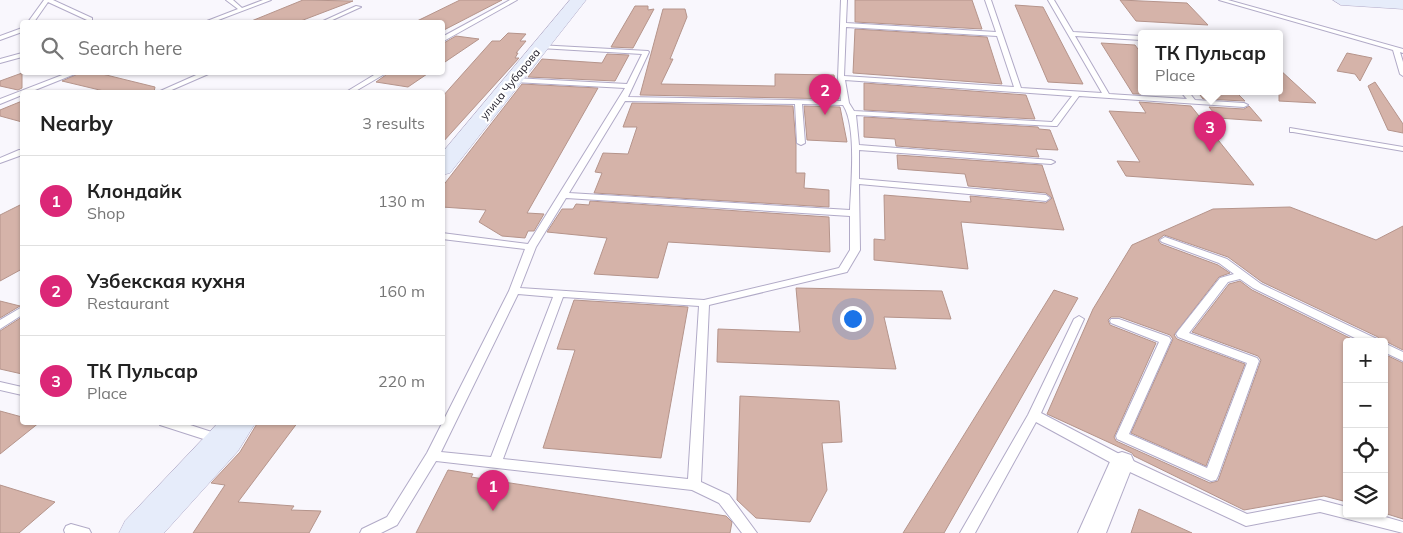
<!DOCTYPE html>
<html lang="en">
<head>
<meta charset="utf-8">
<style>
  body { margin:0; font-family:Mulish,sans-serif; background:#f6f6f6; color:#222 }
  .controls { position:absolute; right:15px; bottom:15px; display:grid; overflow:hidden; border-radius:5px; box-shadow:0 1px 4px #0004 }
  .controls button { width:45px; height:45px; display:grid; place-items:center; padding:0; border:0; border-bottom:1px solid #e0e0e0; background:#fff; color:#222; font:25px sans-serif }
  .you { position:absolute; left:852px; top:318px; width:18px; height:18px; margin:-12px; border:4px solid #fff; border-radius:50%; background:#1a73e8; box-shadow:0 0 0 8px #1a73e833 }
  .badge { display:grid; place-items:center; width:32px; height:32px; border-radius:50%; background:#db2777; color:#fff; font-size:16px; font-weight:700 }
  .pin { position:absolute; translate:-50% -41px; filter:drop-shadow(0 1px 2px #0008) }
  .pin::after { content:''; position:absolute; top:26px; width:18px; height:15px; background:inherit; clip-path:polygon(0 0,100% 0,50% 100%) }
  .popup { position:absolute; left:1138px; top:30px; width:145px; height:65px; box-sizing:border-box; display:grid; place-content:center; border-radius:5px; background:#fff; filter:drop-shadow(0 1px 4px #0005); font-size:16px; white-space:nowrap; color:#767676 }
  .popup b { font-size:19px; color:#222 }
  .popup::after { content:''; position:absolute; left:50%; top:100%; margin-left:-10px; border:10px solid transparent; border-top-color:#fff }
  .list { margin:0; padding:0; list-style:none }
  h2 { display:flex; justify-content:space-between; align-items:center; height:65px; margin:0; padding:0 20px; font-size:21px }
  h2 small { font-size:16px; font-weight:400; color:#767676 }
  .list li { display:grid; grid-template-columns:32px 1fr auto; gap:15px; align-items:center; box-sizing:border-box; height:90px; padding:0 20px; border-top:1px solid #e0e0e0 }
  .list b { display:block; font-size:19px; white-space:nowrap }
  .list p { margin:0; font-size:16px; white-space:nowrap; color:#767676 }
  .list em { font-size:16px; font-style:normal; color:#767676 }
  .icon { flex:none; width:28px; height:28px; fill:none; stroke:currentColor; stroke-width:2; stroke-linecap:round; stroke-linejoin:round }
  .map { position:relative; flex:none; width:1403px; height:533px; overflow:hidden }
  .search { position:absolute; background:#fff; box-shadow:0 1px 4px #0004; left:20px; top:20px; width:425px; height:55px; display:flex; align-items:center; gap:12px; box-sizing:border-box; padding:0 18px; border-radius:5px; color:#767676; font-size:19px }
  .panel { position:absolute; background:#fff; box-shadow:0 1px 4px #0004; left:20px; top:90px; width:425px; height:335px; border-radius:5px }
  .map>svg:first-child { display:block }
  .building { fill:#d5b3a9; stroke:#b5948b }
  .lines { fill:none; stroke-linecap:round; stroke-linejoin:round }
  .lane-casing { stroke:#b1aac7; stroke-width:2 }
  .street-casing { stroke:#b1aac7; stroke-width:2 }
  .secondary-casing { stroke:#b1aac7; stroke-width:1 }
  .lane { fill:#fff; fill-rule:evenodd }
  .street { fill:#fff; fill-rule:evenodd }
  .secondary { fill:#e6ecfa; fill-rule:evenodd }
  .labels { text-anchor:middle; dominant-baseline:central; stroke-width:4.5; stroke-linejoin:round; paint-order:stroke }
  .far-street-label { font-size:11px; fill:#23202b; stroke:#fff }
</style>
</head>
<body>
<div class="map">
<svg width="1403" height="533" viewBox="0 0 1403 533">
  <rect width="100%" height="100%" fill="#f9f7fd"/>
  <path class="building" d="M303 0 353 1 298 22H249Z
    M460 0H502L442 31V22H415Z
    M855 0H972L982 29 855 22Z
    M1120 0 1187 3 1208 25 1136 21Z
    M1015 5 1043 7 1083 84 1048 82Z
    M635 6H648V10L654 9 633 48 611 47Z
    M663 9H685L687 17 670 59H673L661 84 775 86V74L834 75 839 99 640 95Z
    M855 29 987 37 1002 84 853 73Z
    M508 33 526 34 520 41H526L516 53H518L515 58H519L442 143V97L492 41H500Z
    M456 36 479 39 442 64V44Z
    M1101 43 1135 45 1141 53V94H1133Z
    M1347 53 1372 58 1360 81 1355 74 1337 71Z
    M607 54 629 55 615 81 528 77 542 59 602 63Z
    M1279 69 1316 103 1279 101Z
    M82 72H94L155 87 154 92H108L62 81Z
    M390 72H430L408 87 376 82Z
    M22 73V88L18 90 0 86V81Z
    M1375 82 1403 124V133L1388 130 1368 86Z
    M864 83 1026 95 1035 119 864 110Z
    M522 84 598 88 527 213 544 214 534 231H528L525 238 502 236 479 222 486 210 442 207V187Z
    M1197 91H1235L1245 101 1203 99Z
    M22 101V122L0 116V110Z
    M1139 102 1191 106 1254 185 1126 176 1117 161 1140 162 1109 111 1146 113Z
    M632 103 793 106 796 145V173H805L804 188 829 190V207L594 193 602 173 595 172 603 153 628 154 637 127H623Z
    M804 106 840 107 847 142 807 140Z
    M1249 106 1262 121 1218 118 1209 107 1244 109Z
    M864 117 1038 127 1039 129 1050 130 1058 150 1036 149 1039 157 896 146 895 139 864 137Z
    M897 155 1042 165 1064 230 961 222 968 269 874 260V239L885 240 884 195 971 202 970 196 1046 203 1052 198 1046 193 968 186 965 174 898 169Z
    M590 201 829 217 830 252 668 242 658 278 594 274 607 238 547 232 562 209H573L576 204 589 205Z
    M22 204V269L0 281V215Z
    M1290 207 1376 240 1403 226V350L1385 341 1380 342 1378 337 1262 282 1228 257 1164 235 1158 240 1161 244 1218 265 1230 273 1219 277 1174 335 1177 339 1245 364 1206 466 1131 433 1173 339 1170 335 1120 317H1111L1108 320 1110 325 1156 343 1114 437 1116 441 1210 483 1218 481 1261 360 1258 356 1192 332 1229 284 1240 281 1252 290 1358 342H1347V502L1324 496 1244 510 1134 456 1132 453 1047 414 1093 309 1132 245 1213 209Z
    M796 288 942 291 951 319 884 317 896 369 717 362 718 329 800 332Z
    M1054 290 1078 298 944 533H903Z
    M574 300 688 307 661 458 543 448 575 350 557 349Z
    M0 301 20 306 0 318Z
    M22 317V374L0 369V331Z
    M1384 354 1403 363V519L1384 513Z
    M740 396 839 401 842 442 822 443 827 490 810 522 756 518 737 500Z
    M0 411 22 417V422H40L0 454Z
    M258 422H298L238 502 294 506 291 510 321 511 309 533H193L225 485 211 483 240 452Z
    M448 470 473 474 471 477 726 516 732 522 730 533H416Z
    M0 485 55 502 19 533H0Z
    M1139 509 1192 533H1131Z"/>
  <g class="lines">
    <defs>
      <path id="lane" d="M44 0H53L92 18V22H86L87 20 48 2 34 22H28Z
        M226 0H233L242 8 263 0H271L213 22H206L207 21 238 9Z
        M510 0H517L442 42V37Z
        M841 0H847L846 23 996 32 985 0H991L1021 88 1102 93 1048 0H1054L1073 32 1141 36V40L1075 36 1109 94 1187 99 1180 91H1188L1195 100 1244 103 1248 105 1244 107 1079 96 1057 126H1054L856 115 859 145 1051 160 1055 162 1051 164 859 150V179L1046 195 1050 198 1046 201 859 184 860 250 847 272 709 305 701 482 729 495 757 533H742L719 503 692 490 436 461 397 525 381 533H360L362 529 387 517 427 453 509 291 525 249 442 239V233L528 244 625 88 514 82 511 80 514 78 627 84 642 54 540 48 537 46 538 45 648 51 649 52 628 97 841 101 838 78ZM846 27 997 36 1014 87 844 76ZM845 80 1072 96 1052 122 854 111 849 103ZM625 101 795 104 797 143 801 145 805 143 802 104 843 105C857 126 851 184 850 210L569 193ZM566 198 850 216V250L839 268 704 300 520 288 536 247ZM518 294 553 297 491 457 441 452ZM563 297 699 306 688 479 503 459Z
        M1219 0H1228L1403 49V53L1400 52 1403 62V76L1400 74 1393 50Z
        M356 6 361 7 328 22H321Z
        M22 28V32L0 40V36Z
        M22 53V57L0 63V59Z
        M70 72H80L30 92H22V95L0 104V99Z
        M203 72H213L167 92H158Z
        M379 72H388L354 92H346Z
        M1290 128 1403 147V151L1293 132H1290Z
        M19 150H22V155L0 163V158Z
        M1165 237 1227 259 1261 284 1377 339 1378 342H1363L1253 288 1240 279 1228 282 1189 333 1257 358 1259 361 1218 476 1216 480 1211 481 1117 439 1116 436 1159 342 1111 323 1110 321 1111 319H1119L1169 337 1171 340 1129 434 1207 468 1247 363 1178 337 1176 334 1178 331 1220 278 1234 274 1219 263 1162 242 1160 240Z
        M22 307V315L0 329V320Z
        M1079 316 1084 319 1041 413 1127 458 1247 514 1320 500 1347 507V514H1375L1403 522V533L1320 512 1246 526 1117 466 1036 422 975 533H960L1028 415 1074 319Z
        M1384 343 1403 352V361L1384 352Z
        M0 382 22 387V395L0 390Z
        M158 422H181L224 436 225 439 224 442 219 444 160 425Z
        M71 524 89 529 91 533H65L64 530 66 526Z"/>
      <path id="street" d="M1122 452 1131 455 1134 462 1106 533H1078L1113 455Z"/>
      <path id="secondary" d="M570 0H586L450 173 442 175V153Z
        M1333 0H1403V9L1341 5Z
        M219 422H256L238 451 164 533H119L125 521Z"/>
    </defs>
    <use href="#lane" class="lane-casing"/>
    <use href="#street" class="street-casing"/>
    <use href="#secondary" class="secondary-casing"/>
    <use href="#lane" class="lane"/>
    <use href="#street" class="street"/>
    <use href="#secondary" class="secondary"/>
  </g>
  <g class="labels">
    <g class="far-street-label">
      <text transform="translate(510 84) rotate(-51)">улица Чубарова</text>
    </g>
  </g>
</svg>
<div class="controls">
<button>+</button>
<button>−</button>
<button><svg class="icon" aria-label="locate" viewBox="0 0 24 24"><circle cx="12" cy="12" r="6"/><path d="M12 2v4M12 18v4M2 12h4M18 12h4"/></svg></button>
<button><svg class="icon" aria-label="layers" viewBox="0 0 24 24"><path d="M12 4l9 5-9 5-9-5zM3 14l9 5 9-5"/></svg></button>
</div>
<div class="you"></div>
<div class="pin badge" style="left:493px;top:511px">1</div>
<div class="pin badge" style="left:825px;top:115px">2</div>
<div class="pin badge" style="left:1210px;top:152px">3</div>
<div class="popup"><b>ТК Пульсар</b>Place</div>
<div class="search"><svg class="icon" aria-label="search" viewBox="0 0 24 24"><circle cx="10" cy="10" r="6"/><path d="M15 15l6 6"/></svg>Search here</div>
<section class="panel">
<h2>Nearby<small>3 results</small></h2>
<ul class="list">
<li><span class="badge">1</span><div><b>Клондайк</b><p>Shop</p></div><em>130 m</em></li>
<li><span class="badge">2</span><div><b>Узбекская кухня</b><p>Restaurant</p></div><em>160 m</em></li>
<li><span class="badge">3</span><div><b>ТК Пульсар</b><p>Place</p></div><em>220 m</em></li>
</ul>
</section>
</div>
</body>
</html>
